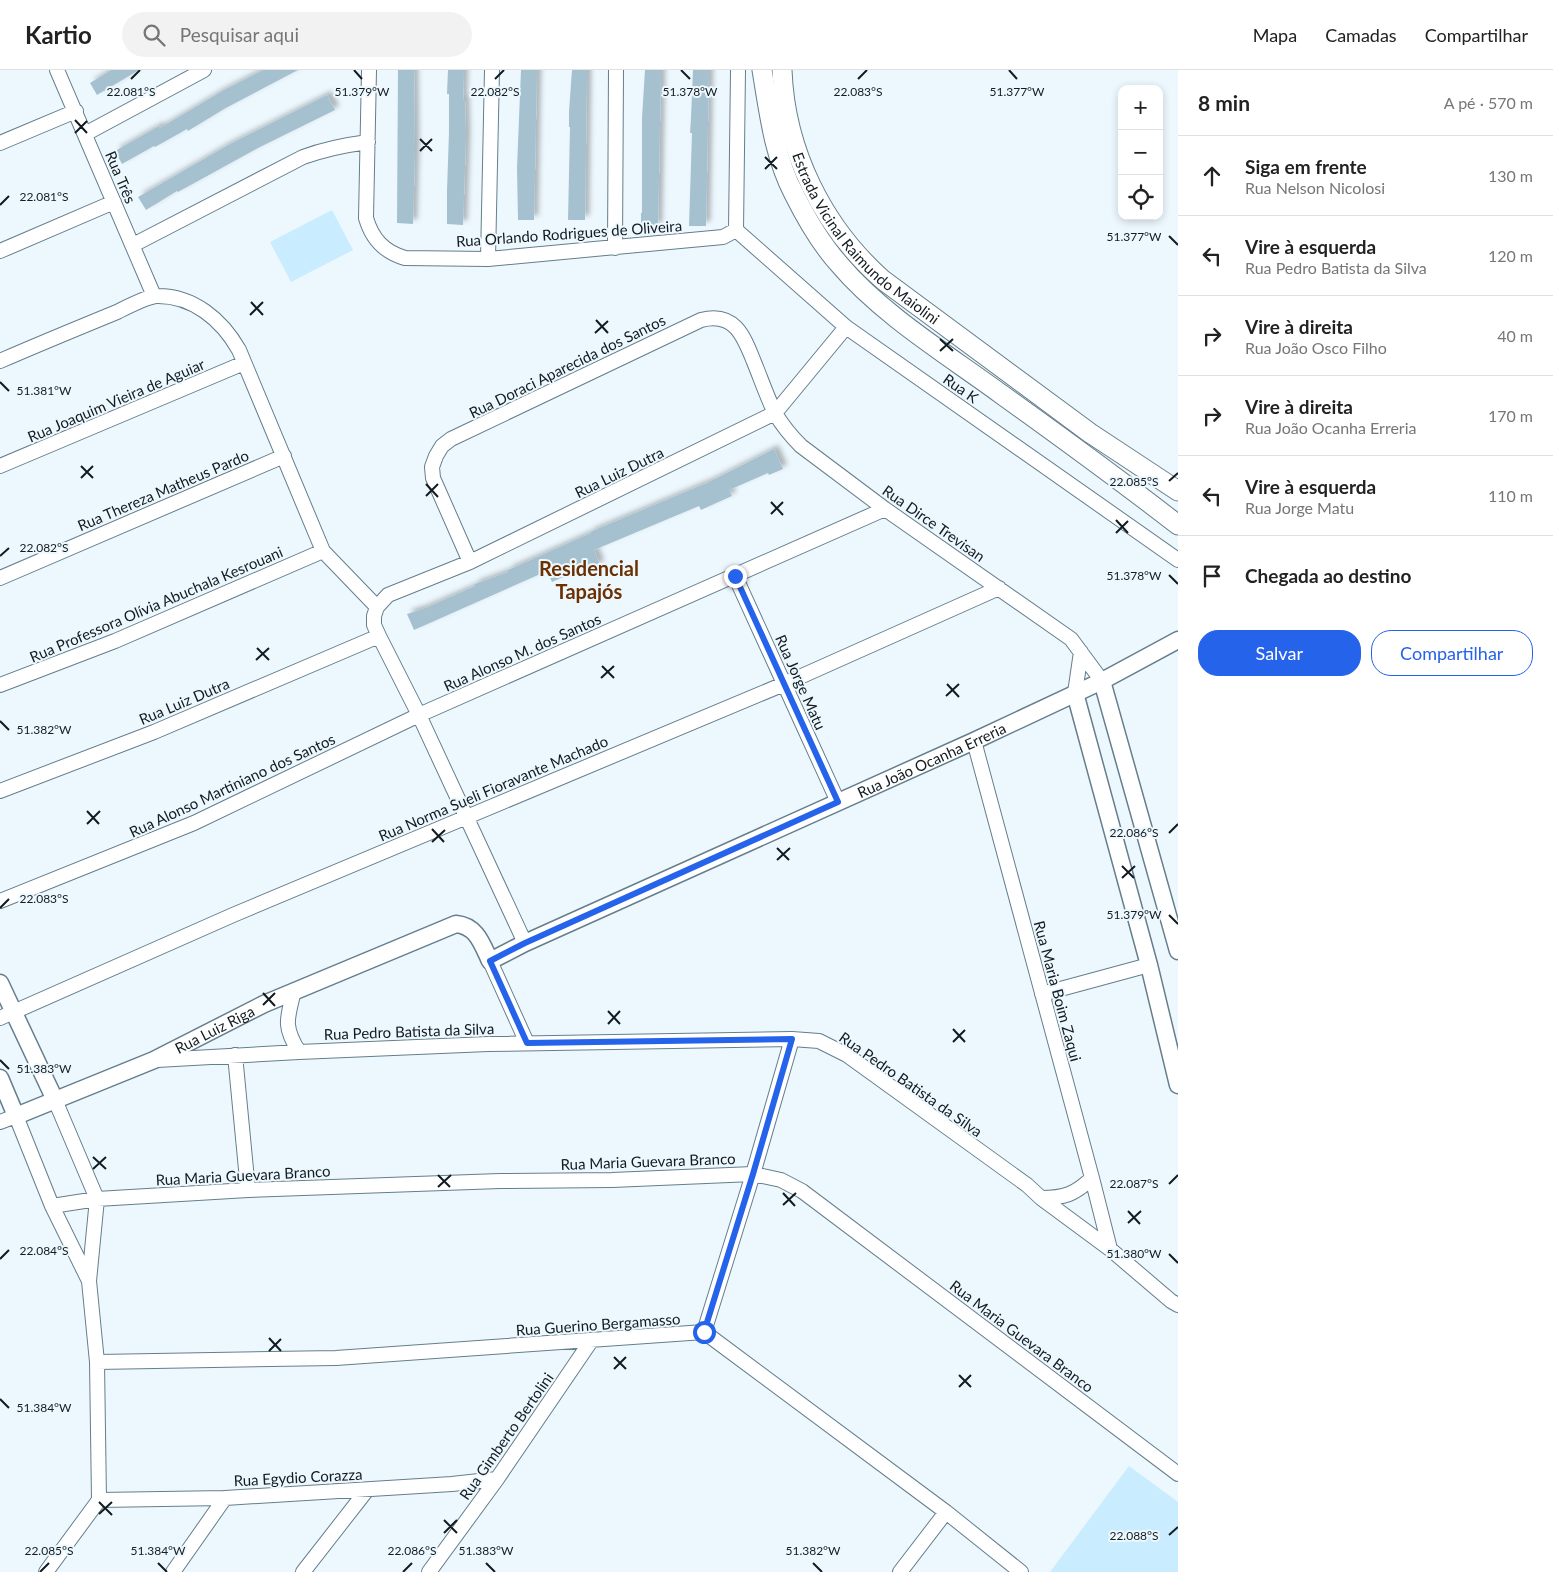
<!DOCTYPE html>
<html lang="pt">
<head>
<meta charset="utf-8">
<style>
  body { margin:0; font-family:Lato,sans-serif; background:#f2f2f2; color:#222 }
  .controls { position:absolute; right:15px; top:15px; display:grid; overflow:hidden; border-radius:10px; box-shadow:0 2px 8px #0003 }
  .controls button { width:45px; height:45px; display:grid; place-items:center; padding:0; border:0; border-bottom:1px solid #e0e0e0; background:#fff; color:#222; font:25px sans-serif }
  .stop { position:absolute; width:15px; height:15px; margin:-11px; border:4px solid #2563eb; border-radius:50%; background:#fff }
  .stop.end { background:#2563eb; border-color:#fff; box-shadow:0 1px 5px #0008 }
  .list { margin:0; padding:0; list-style:none }
  h2 { display:flex; justify-content:space-between; align-items:center; height:65px; margin:0; padding:0 20px; font-size:21px }
  h2 small { font-size:16px; font-weight:400; color:#767676 }
  .list li { display:grid; grid-template-columns:32px 1fr auto; gap:15px; align-items:center; box-sizing:border-box; height:80px; padding:0 20px; border-top:1px solid #e0e0e0 }
  .list b { display:block; font-size:19px; white-space:nowrap }
  .list p { margin:0; font-size:16px; white-space:nowrap; color:#767676 }
  .list em { font-size:16px; font-style:normal; color:#767676 }
  .actions { display:flex; gap:10px; padding:15px 20px }
  .actions a { flex:1; padding:11px 0; border:1px solid #2563eb; border-radius:20px; text-align:center; font-size:18px; color:#2563eb }
  .actions .main { background:#2563eb; color:#fff }
  .icon { flex:none; width:28px; height:28px; fill:none; stroke:currentColor; stroke-width:2; stroke-linecap:round; stroke-linejoin:round }
  .map { position:relative; flex:none; width:1178px; height:1502px; overflow:hidden }
  header { display:flex; align-items:center; gap:30px; box-sizing:border-box; height:70px; padding:0 25px; background:#fff; border-bottom:1px solid #e0e0e0 }
  header strong { font-size:24px }
  nav { display:flex; gap:28px; margin-inline-start:auto; font-size:18px }
  .search { width:350px; height:45px; background:#f2f2f2; display:flex; align-items:center; gap:12px; box-sizing:border-box; padding:0 18px; border-radius:28px; color:#767676; font-size:19px }
  main { display:flex }
  aside { flex:1; background:#fff }
  .map>svg:first-child { display:block }
  .green { fill:#c9ecfe }
  .building { fill:#a5c1d0; filter:url(#shadow) }
  .lines { fill:none; stroke-linecap:round; stroke-linejoin:round }
  .minor-casing { stroke:#647e8c; stroke-width:16 }
  .tertiary-casing { stroke:#647e8c; stroke-width:19 }
  .secondary-casing { stroke:#647e8c; stroke-width:21 }
  .minor { stroke:#fff; stroke-width:14 }
  .tertiary { stroke:#fff; stroke-width:16 }
  .secondary { stroke:#fff; stroke-width:19 }
  .route { stroke:#2563eb; stroke-width:6 }
  .ticks { fill:none; stroke:#111b20; stroke-width:2 }
  .labels { text-anchor:middle; dominant-baseline:central; stroke-width:4; stroke-linejoin:round; paint-order:stroke }
  .street-label { font-size:15px; fill:#111b20; stroke:#edf8fe }
  .district-label { font-size:20px; font-weight:bold; fill:#6c3002; stroke:#edf8fe }
  .ticks-label { font-size:12px; text-anchor:middle; fill:#111b20; stroke:#edf8fe; stroke-width:4; stroke-linejoin:round; paint-order:stroke }
</style>
</head>
<body>
<header>
<strong>Kartio</strong>
<div class="search"><svg class="icon" aria-label="search" viewBox="0 0 24 24"><circle cx="10" cy="10" r="6"/><path d="M15 15l6 6"/></svg>Pesquisar aqui</div>
<nav><a>Mapa</a><a>Camadas</a><a>Compartilhar</a></nav>
</header>
<main>
<div class="map">
<svg width="1178" height="1502" viewBox="0 0 1178 1502">
  <defs>
    <filter id="shadow"><feDropShadow dx="4.5" dy="-4.5" stdDeviation="2.5" flood-color="#0004"/></filter>
  </defs>
  <rect width="100%" height="100%" fill="#edf8fe"/>
  <path class="green" d="M332 140 353 180 291 212 270 172Z
    M1129 1396 1178 1432V1502H1050Z"/>
  <path class="building" d="M111 0H139L97 25 90 13Z
    M263 0H298L224 39 188 61 187 59 155 77 154 76 122 94 115 81 159 56 160 58 222 21Z
    M398 0H414L415 80 413 154 397 153Z
    M448 0H464L463 30H465L466 67 463 155 447 154V121L449 62V24H447Z
    M521 0H537L534 150H518L517 98Z
    M572 0H587L585 150H568L570 57H569V42Z
    M645 0H661L658 157H641V143H642V48Z
    M693 0H709L706 156H689L692 63H690L691 48Z
    M327 25 335 40 258 78 178 122 177 121 146 140 138 127 228 75Z
    M774 379 783 399 769 405 768 403 729 420 732 426 714 434 701 440 699 436 594 480 600 495 586 501 585 497 552 512 547 501 414 560 407 544 423 539 475 516V514L508 502V500L591 463 590 462 709 412Z"/>
  <g class="lines">
    <defs>
      <path id="minor" d="M57 0 154 226
        M369 0 366 148C372 169 384 182 405 188L488 189 723 167 736 160
        M85 64 204 0
        M0 73 76 41
        M736 160 846 257 1178 490
        M736 160 738 0
        M133 175 303 87C325 79 345 75 368 72
        M615 178 616 0
        M0 181 114 132
        M488 189 492 0
        M0 291C39 274 78 258 117 242 127 237 146 227 156 226 193 225 222 250 239 280L323 481 377 537
        M0 396 244 293
        M470 492 433 408 432 397 436 386 442 376 451 369 701 250C735 241 744 267 754 292 761 309 767 327 775 343 782 355 791 366 801 376L885 439 1071 569 1102 611
        M735 506 838 732
        M0 508 284 386
        M0 615 115 571 323 481
        M1075 623 1081 582
        M974 671 1092 1108 1110 1179
        M0 721 154 662 379 566
        M0 831 194 753 419 645 885 439
        M525 873 419 645 379 566 374 555V546L377 537 388 525 470 492 775 343 846 257
        M490 891 527 973
        M294 921C287 949 283 956 299 982
        M1042 924 1149 895
        M0 948 233 845 784 614 999 518
        M235 985 248 1120
        M157 990 299 982 488 974 792 969 819 971 847 985 1027 1115 1041 1128 1110 1179 1171 1231 1178 1235
        M0 1052 16 1046 52 1136 89 1211
        M1041 1128C1065 1128 1075 1124 1092 1108
        M52 1136 97 1129 248 1120 500 1111 612 1110 753 1104 781 1110 802 1121 1178 1404
        M704 1262 753 1104 792 969
        M97 1292 336 1288 704 1262 946 1442 1021 1502
        M99 1430 225 1428 452 1414 497 1409
        M46 1502 99 1430 97 1292 89 1211 97 1129 55 1030
        M173 1502 225 1428
        M303 1502 367 1420
        M429 1502 497 1409 591 1271
        M900 1502 946 1442"/>
      <g id="tertiary">
        <path d="M1102 611 1178 881"/>
        <path d="M1075 623 1149 895 1178 1015"/>
        <path d="M0 913 55 1030"/>
        <path id="s1" d="M0 1008 16 1046 154 990 264 934 456 854C477 856 482 874 490 891L525 873 974 671 1102 611 1178 570"/>
      </g>
      <g id="secondary">
        <path d="M762 0C769 42 774 86 794 124 806 148 821 174 839 194 882 245 948 285 1001 324 1061 367 1120 410 1178 455"/>
        <path id="s2" d="M782 0C785 81 823 157 883 210L1090 363 1178 421"/>
      </g>
    </defs>
    <use href="#minor" class="minor-casing"/>
    <use href="#tertiary" class="tertiary-casing"/>
    <use href="#secondary" class="secondary-casing"/>
    <use href="#minor" class="minor"/>
    <use href="#tertiary" class="tertiary"/>
    <use href="#secondary" class="secondary"/>
  </g>
  <g class="lines">
    <path class="route" d="M704 1262 753 1104 792 969 527 973 490 891 525 873 838 732 735 506"/>
  </g>
  <path class="ticks" d="M354 0 362 9M681 0 690 9M1009 0 1017 9M131 9 140 0M495 9 504 0M858 9 867 0M75 50 87 63M75 63 87 51M420 69 432 81M420 81 432 69M765 87 777 99M765 99 777 87M0 135 9 126M1169 166 1178 175M251 232 263 245M250 245 263 232M596 250 608 263M595 263 608 251M940 269 953 281M940 281 953 269M0 312 9 321M81 396 93 408M81 408 93 396M1169 411 1178 403M426 414 438 427M426 426 438 414M771 432 783 445M771 444 783 432M1116 450 1128 463M1116 463 1128 451M0 486 9 478M1169 505 1178 514M257 578 269 590M256 590 269 578M602 596 614 608M601 608 614 596M947 614 959 627M946 626 959 614M0 651 9 660M87 741 99 754M87 754 100 741M432 759 444 772M1169 763 1178 754M432 772 445 760M777 778 789 790M777 790 790 778M1122 796 1134 808M1122 808 1135 796M0 838 9 829M1169 845 1178 854M263 923 275 936M263 935 275 923M608 941 620 954M608 954 620 941M953 959 965 972M953 972 965 960M0 990 9 999M93 1087 106 1099M93 1099 106 1087M438 1105 450 1117M1169 1114 1178 1105M438 1117 451 1105M783 1123 795 1136M783 1135 796 1123M1128 1141 1140 1154M1128 1153 1141 1141M1169 1184 1178 1193M0 1189 9 1180M269 1268 281 1281M269 1281 281 1269M614 1287 626 1299M614 1299 626 1287M959 1305 971 1317M959 1317 971 1305M0 1329 9 1338M99 1432 112 1445M99 1444 112 1432M444 1450 457 1463M444 1463 457 1450M1169 1465 1178 1457M158 1493 167 1502M486 1493 495 1502M813 1493 822 1502M40 1502 49 1493M403 1502 412 1493"/>
  <g class="labels">
    <g class="street-label">
      <text transform="translate(121 107) rotate(67)">Rua Três</text>
      <text transform="translate(569 163) rotate(-4)">Rua Orlando Rodrigues de Oliveira</text>
      <text stroke="none"><textPath href="#s2" startOffset="196">Estrada Vicinal Raimundo Maiolini</textPath></text>
      <text transform="translate(567 296) rotate(-26)">Rua Doraci Aparecida dos Santos</text>
      <text transform="translate(961 318) rotate(35)">Rua K</text>
      <text transform="translate(116 330) rotate(-23)">Rua Joaquim Vieira de Aguiar</text>
      <text transform="translate(619 402) rotate(-26)">Rua Luiz Dutra</text>
      <text transform="translate(163 420) rotate(-23)">Rua Thereza Matheus Pardo</text>
      <text transform="translate(934 453) rotate(35)">Rua Dirce Trevisan</text>
      <text transform="translate(156 534) rotate(-23)">Rua Professora Olívia Abuchala Kesrouani</text>
      <text transform="translate(522 582) rotate(-24)">Rua Alonso M. dos Santos</text>
      <text transform="translate(801 612) rotate(66)">Rua Jorge Matu</text>
      <text transform="translate(184 631) rotate(-23)">Rua Luiz Dutra</text>
      <text stroke="none"><textPath href="#s1" startOffset="1060">Rua João Ocanha Erreria</textPath></text>
      <text transform="translate(232 715) rotate(-25)">Rua Alonso Martiniano dos Santos</text>
      <text transform="translate(493 718) rotate(-23)">Rua Norma Sueli Fioravante Machado</text>
      <text transform="translate(1058 921) rotate(75)">Rua Maria Boim Zaqui</text>
      <text stroke="none"><textPath href="#s1" startOffset="258">Rua Luiz Riga</textPath></text>
      <text transform="translate(409 961) rotate(-2)">Rua Pedro Batista da Silva</text>
      <text transform="translate(911 1014) rotate(35)">Rua Pedro Batista da Silva</text>
      <text transform="translate(648 1091) rotate(-2)">Rua Maria Guevara Branco</text>
      <text transform="translate(243 1105) rotate(-3)">Rua Maria Guevara Branco</text>
      <text transform="translate(598 1254) rotate(-4)">Rua Guerino Bergamasso</text>
      <text transform="translate(1022 1266) rotate(37)">Rua Maria Guevara Branco</text>
      <text transform="translate(506 1366) rotate(-55)">Rua Gimberto Bertolini</text>
      <text transform="translate(298 1407) rotate(-3)">Rua Egydio Corazza</text>
    </g>
    <g class="district-label">
      <text x="589" y="498">Residencial<tspan x="589" dy="23">Tapajós</tspan></text>
    </g>
  </g>
  <g class="ticks-label">
    <text x="131" y="26">22.081°S</text>
    <text x="495" y="26">22.082°S</text>
    <text x="858" y="26">22.083°S</text>
    <text x="1017" y="26">51.377°W</text>
    <text x="362" y="26">51.379°W</text>
    <text x="690" y="26">51.378°W</text>
    <text x="44" y="131">22.081°S</text>
    <text x="1134" y="171">51.377°W</text>
    <text x="44" y="325">51.381°W</text>
    <text x="1134" y="416">22.085°S</text>
    <text x="44" y="482">22.082°S</text>
    <text x="1134" y="510">51.378°W</text>
    <text x="44" y="664">51.382°W</text>
    <text x="1134" y="767">22.086°S</text>
    <text x="44" y="833">22.083°S</text>
    <text x="1134" y="849">51.379°W</text>
    <text x="44" y="1003">51.383°W</text>
    <text x="1134" y="1118">22.087°S</text>
    <text x="44" y="1185">22.084°S</text>
    <text x="1134" y="1188">51.380°W</text>
    <text x="44" y="1342">51.384°W</text>
    <text x="1134" y="1470">22.088°S</text>
    <text x="158" y="1485">51.384°W</text>
    <text x="486" y="1485">51.383°W</text>
    <text x="813" y="1485">51.382°W</text>
    <text x="49" y="1485">22.085°S</text>
    <text x="412" y="1485">22.086°S</text>
  </g>
</svg>
<div class="controls">
<button>+</button>
<button>−</button>
<button><svg class="icon" aria-label="locate" viewBox="0 0 24 24"><circle cx="12" cy="12" r="6"/><path d="M12 2v4M12 18v4M2 12h4M18 12h4"/></svg></button>
</div>
<div class="stop" style="left:704px;top:1262px"></div>
<div class="stop end" style="left:735px;top:506px"></div>
</div>
<aside>
<h2>8 min<small>A pé · 570 m</small></h2>
<ul class="list">
<li><svg class="icon" aria-label="ahead" viewBox="0 0 24 24"><path d="M12 20V5M6 11l6-6 6 6"/></svg><div><b>Siga em frente</b><p>Rua Nelson Nicolosi</p></div><em>130 m</em></li>
<li><svg class="icon" aria-label="left" viewBox="0 0 24 24"><path d="M17 20v-9H6M10 6l-5 5 5 5"/></svg><div><b>Vire à esquerda</b><p>Rua Pedro Batista da Silva</p></div><em>120 m</em></li>
<li><svg class="icon" aria-label="right" viewBox="0 0 24 24"><path d="M7 20v-9h11M14 6l5 5-5 5"/></svg><div><b>Vire à direita</b><p>Rua João Osco Filho</p></div><em>40 m</em></li>
<li><svg class="icon" aria-label="right" viewBox="0 0 24 24"><path d="M7 20v-9h11M14 6l5 5-5 5"/></svg><div><b>Vire à direita</b><p>Rua João Ocanha Erreria</p></div><em>170 m</em></li>
<li><svg class="icon" aria-label="left" viewBox="0 0 24 24"><path d="M17 20v-9H6M10 6l-5 5 5 5"/></svg><div><b>Vire à esquerda</b><p>Rua Jorge Matu</p></div><em>110 m</em></li>
<li><svg class="icon" aria-label="arrive" viewBox="0 0 24 24"><path d="M6 21V4h12l-3 4 3 4H6"/></svg><div><b>Chegada ao destino</b></div></li>
</ul>
<div class="actions"><a class="main">Salvar</a><a>Compartilhar</a></div>
</aside>
</main>
</body>
</html>
